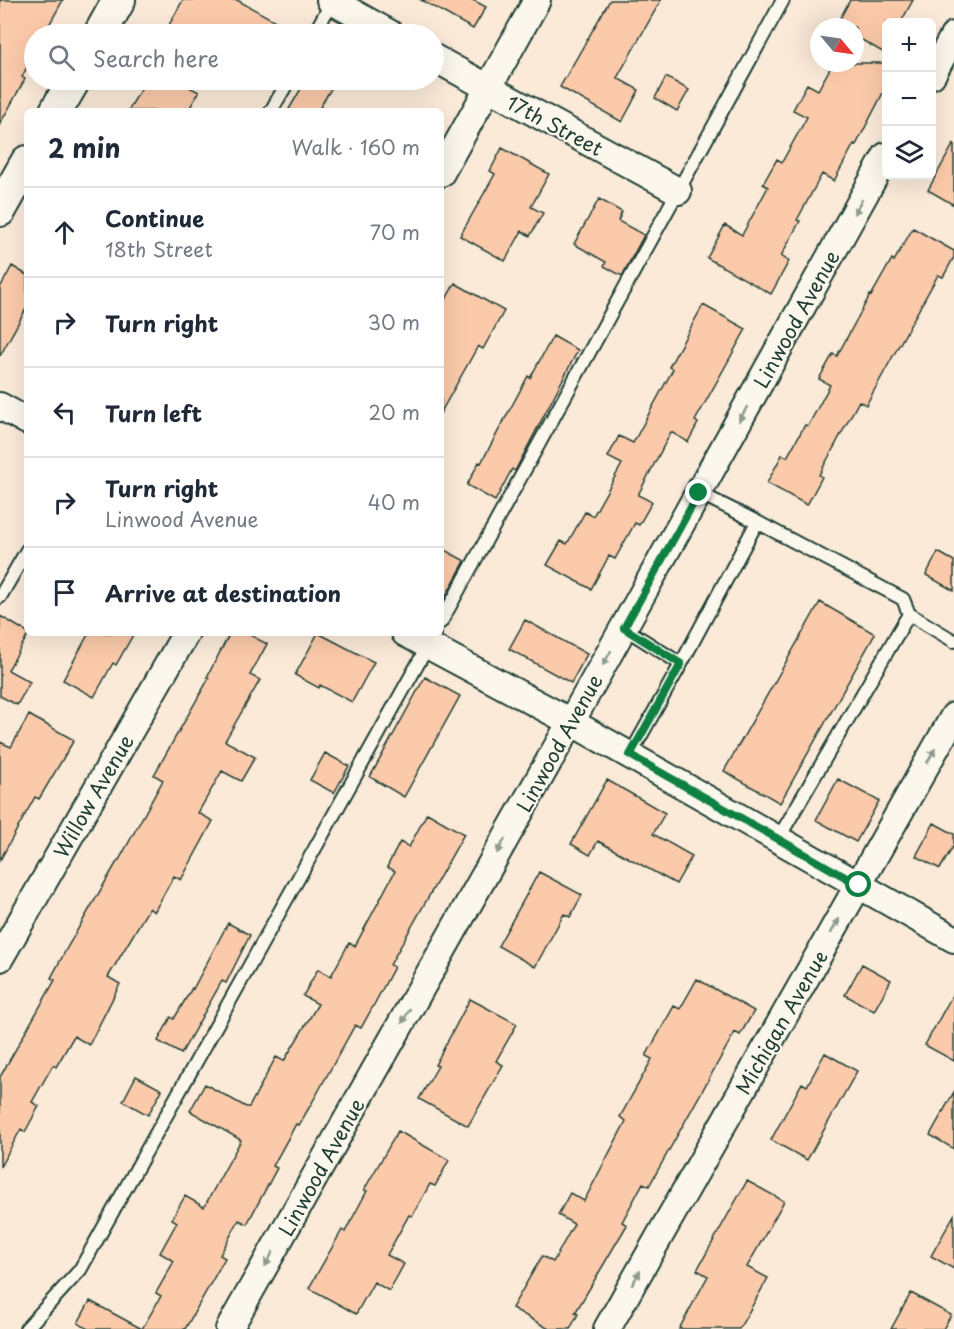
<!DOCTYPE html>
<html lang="en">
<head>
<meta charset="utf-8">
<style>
  body { margin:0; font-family:"Playpen Sans",sans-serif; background:#f6f6f7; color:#1f2937 }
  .controls { position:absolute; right:18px; top:18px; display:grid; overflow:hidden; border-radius:9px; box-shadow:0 6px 24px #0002 }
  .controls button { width:54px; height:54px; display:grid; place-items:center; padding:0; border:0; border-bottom:2px solid #e0e1e3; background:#fff; color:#1f2937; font:30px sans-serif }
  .compass { position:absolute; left:810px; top:18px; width:54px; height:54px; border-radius:50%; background:#fff; box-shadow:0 6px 24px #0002; rotate:119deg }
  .stop { position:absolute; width:18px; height:18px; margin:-14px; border:4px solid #0b8043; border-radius:50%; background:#fff }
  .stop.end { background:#0b8043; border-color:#fff; box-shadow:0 2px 6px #0008 }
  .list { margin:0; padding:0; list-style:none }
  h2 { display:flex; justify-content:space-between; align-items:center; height:78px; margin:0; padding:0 24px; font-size:26px }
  h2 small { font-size:20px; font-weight:400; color:#747a83 }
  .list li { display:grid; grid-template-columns:39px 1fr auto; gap:18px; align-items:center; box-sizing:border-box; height:90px; padding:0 24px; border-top:2px solid #e0e1e3 }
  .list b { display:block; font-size:22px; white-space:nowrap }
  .list p { margin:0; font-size:20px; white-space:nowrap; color:#747a83 }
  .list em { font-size:20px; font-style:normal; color:#747a83 }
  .icon { flex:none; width:33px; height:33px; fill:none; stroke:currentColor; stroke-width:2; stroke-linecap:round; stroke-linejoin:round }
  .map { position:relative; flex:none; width:954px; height:1329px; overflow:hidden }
  .search { position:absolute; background:#fff; box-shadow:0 6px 24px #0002; left:24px; top:24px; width:420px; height:66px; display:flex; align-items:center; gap:15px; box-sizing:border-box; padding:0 21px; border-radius:33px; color:#747a83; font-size:22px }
  .panel { position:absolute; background:#fff; box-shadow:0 6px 24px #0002; left:24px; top:108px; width:420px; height:528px; border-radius:9px }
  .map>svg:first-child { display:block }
  .building { fill:#fbcaaa; stroke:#1f3d34; stroke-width:1.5 }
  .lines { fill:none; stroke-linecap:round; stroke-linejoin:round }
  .service-casing { stroke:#1f3d34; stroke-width:16 }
  .minor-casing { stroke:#1f3d34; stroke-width:30 }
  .tertiary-casing { stroke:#1f3d34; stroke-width:36 }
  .service { stroke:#fbf7ec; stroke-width:12 }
  .minor { stroke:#fbf7ec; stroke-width:26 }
  .tertiary { stroke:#fbf7ec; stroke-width:32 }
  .oneway { fill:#8d9a90 }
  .route { stroke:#0b8043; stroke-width:8 }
  .labels { text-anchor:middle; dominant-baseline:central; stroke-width:4.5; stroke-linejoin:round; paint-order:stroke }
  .street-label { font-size:20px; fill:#1f3d34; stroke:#fbf7ec }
</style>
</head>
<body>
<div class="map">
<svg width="954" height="1329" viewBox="0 0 954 1329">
  <rect width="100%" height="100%" fill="#fbead8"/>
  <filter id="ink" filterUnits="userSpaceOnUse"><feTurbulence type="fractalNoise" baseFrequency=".0167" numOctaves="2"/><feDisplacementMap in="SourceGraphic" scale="12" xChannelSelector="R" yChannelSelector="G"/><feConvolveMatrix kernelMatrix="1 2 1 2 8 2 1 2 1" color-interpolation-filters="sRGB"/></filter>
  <g filter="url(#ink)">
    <path class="building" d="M0 0H63L44 34H34V53L22 77 25 79 0 124Z
      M183 0H237L299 34H181L168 27Z
      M421 0H473L486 7 473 29Z
      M610 0H661L617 78 639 90 622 122 560 87Z
      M850 0H913L901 22H886V54L855 36V27L836 26Z
      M833 63H886V87L856 145 854 144 834 181 822 174 797 220 800 221 781 256 789 261 771 294 707 258 725 225 742 235 768 187 763 184 777 159 782 162 807 117 793 110 807 84 818 90Z
      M666 77 689 90 677 111 655 98Z
      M146 80H176L199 92 188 111H128Z
      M306 80H336L318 111H288Z
      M954 143V205L928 190Z
      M502 148 549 174 531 207 543 213 530 236 522 231 505 261 460 236 495 174 490 171Z
      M599 199 622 212 618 221 644 235 622 276 604 266 606 262 574 244Z
      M913 228 954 251V257L943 277 938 275 866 405 859 401 819 475 822 477 807 505 767 483 782 455 787 457 805 425 808 426 830 385 819 379 833 354 837 356 870 295 871 296 892 259 894 261Z
      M12 266 27 275V307L0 356V288Z
      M455 283 504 311 483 349 478 346 441 412V308Z
      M703 305 746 329 695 421 698 423 688 442 671 432 638 495 652 502 639 525 635 523 615 559 609 556 591 589 547 565 561 541 567 544 585 512 593 516 622 464 608 457 619 436 633 443 673 369 669 367Z
      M553 336 578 350 515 471 512 469 495 501 467 485 479 462 481 463 528 376 530 378Z
      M441 548 465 561 441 605Z
      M938 552 954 561V591L926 575Z
      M820 602 875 634 780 803 724 771Z
      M0 616 29 633 8 670 30 682 17 705 0 696Z
      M525 620 587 654 571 683 509 649Z
      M89 633H134L116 665 113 663 94 697 63 680Z
      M230 633H246L267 644 250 675 260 680 225 741 255 757 241 781 222 771 198 813 213 821 181 880 174 876 154 912 149 908 108 977 120 984 89 1045 74 1036 56 1067 53 1065 32 1102 39 1106 25 1132 21 1129 0 1167V1077L55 980 51 978 68 946 118 860H119L163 780 154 775 209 678 207 677Z
      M318 633 374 662 352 702 320 685 319 688 295 675Z
      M425 677 460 696 404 797 370 777Z
      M29 715 74 740 39 799 35 797 0 860V742L11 747Z
      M325 753 349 766 334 793 310 780Z
      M838 779 879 801 856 842 816 820Z
      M607 780 665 813 653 834 692 856 676 884 598 841 590 855 571 844Z
      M427 813 464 834 390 965 394 967 376 1001 361 1028 355 1025 313 1101 299 1125 296 1124 273 1166 277 1168 247 1224 239 1220 220 1255 225 1258 185 1329H142L161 1296 156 1293 174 1261 160 1253 177 1222 172 1219 185 1196 204 1207 241 1140 190 1111 205 1084 246 1107H249L276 1057 284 1061 318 1004 303 996 318 969 331 976 349 943 355 946 395 871 387 867 400 842 409 847Z
      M934 823 954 834V845L940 869 916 856Z
      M539 872 582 895 570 917 564 914 535 967 498 946Z
      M228 923 250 935 226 983 222 981 181 1054 158 1041 171 1017 174 1019 192 988 193 989Z
      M862 964 891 980 874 1011 845 995Z
      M697 979 754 1011 740 1035 735 1032 649 1186 643 1183 622 1222 627 1225 575 1313 578 1314 570 1329H549L512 1308 542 1256 553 1262 574 1224 558 1215 570 1193 584 1201 626 1121 620 1117 652 1059 646 1056 674 1006 680 1009Z
      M954 992V1061L925 1045Z
      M470 999 517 1024 496 1061 503 1065 468 1126 419 1099 438 1066 435 1065Z
      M825 1053 857 1071 807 1160 771 1140 802 1083 807 1086Z
      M136 1076 162 1090 148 1115 123 1101Z
      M954 1092V1149L930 1135Z
      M398 1131 449 1160 435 1186 430 1184 412 1216 409 1215 387 1255 404 1264 389 1291 374 1282 356 1314 309 1288 342 1230 345 1232 367 1191 364 1190Z
      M747 1181 784 1201 747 1267 768 1278 739 1329H679L708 1276 697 1270Z
      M954 1215V1269L931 1256Z
      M911 1293 951 1315 943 1329H891Z
      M90 1301 142 1329H88L78 1323Z"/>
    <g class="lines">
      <defs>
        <path id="service" d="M314 34 333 0
          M271 111 289 80
          M757 522 903 599 909 614 778 839
          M0 597 27 550
          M909 614 954 641
          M441 622 783 0
          M624 628 681 664 630 755
          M681 664 757 522 699 493
          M26 1329 80 1270 435 633"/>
        <path id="minor" d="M330 0 391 34
          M434 58 678 191
          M932 75 954 35
          M441 173 537 0
          M0 406 27 421
          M405 633 571 722 954 939
          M0 958 186 633
          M229 1329 571 722 886 156
          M607 1329 954 716"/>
        <path id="tertiary" d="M100 34 119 0
          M56 111 74 80
          M0 210 27 162"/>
      </defs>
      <use href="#service" class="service-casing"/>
      <use href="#minor" class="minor-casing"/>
      <use href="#tertiary" class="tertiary-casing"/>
      <use href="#service" class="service"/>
      <use href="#minor" class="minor"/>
      <use href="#tertiary" class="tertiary"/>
    </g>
    <defs><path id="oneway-solid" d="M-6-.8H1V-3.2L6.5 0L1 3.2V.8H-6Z" transform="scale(1.5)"/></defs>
    <g class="oneway">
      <use href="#oneway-solid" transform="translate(858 207) rotate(119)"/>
      <use href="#oneway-solid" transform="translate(743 414) rotate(119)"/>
      <use href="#oneway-solid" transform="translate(607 658) rotate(119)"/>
      <use href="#oneway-solid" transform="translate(931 756) rotate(-61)"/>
      <use href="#oneway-solid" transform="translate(501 846) rotate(119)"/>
      <use href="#oneway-solid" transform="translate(835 926) rotate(-60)"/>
      <use href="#oneway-solid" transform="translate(406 1016) rotate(119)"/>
      <use href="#oneway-solid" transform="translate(269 1259) rotate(119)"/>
      <use href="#oneway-solid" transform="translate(636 1278) rotate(-60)"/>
    </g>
  </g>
  <g class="lines" filter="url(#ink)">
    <path class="route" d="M699 493 624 628 681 664 630 755 859 885"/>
  </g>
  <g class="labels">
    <g class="street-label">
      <text transform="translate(555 125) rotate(28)">17th Street</text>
      <text transform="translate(796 319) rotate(-61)">Linwood Avenue</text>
      <text transform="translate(559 743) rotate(-61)">Linwood Avenue</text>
      <text transform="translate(93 796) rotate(-60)">Willow Avenue</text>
      <text transform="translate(781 1022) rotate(-60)">Michigan Avenue</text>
      <text transform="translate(321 1167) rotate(-61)">Linwood Avenue</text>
    </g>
  </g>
</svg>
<div class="controls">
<button>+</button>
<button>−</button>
<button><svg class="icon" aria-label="layers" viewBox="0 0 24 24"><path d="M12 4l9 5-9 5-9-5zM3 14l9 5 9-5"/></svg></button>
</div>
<svg class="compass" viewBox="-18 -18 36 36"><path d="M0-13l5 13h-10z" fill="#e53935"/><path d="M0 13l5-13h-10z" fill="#747a83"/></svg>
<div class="stop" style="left:859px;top:885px"></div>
<div class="stop end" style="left:699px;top:493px"></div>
<div class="search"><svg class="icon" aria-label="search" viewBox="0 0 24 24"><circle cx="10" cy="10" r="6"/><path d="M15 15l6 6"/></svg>Search here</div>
<section class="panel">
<h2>2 min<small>Walk · 160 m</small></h2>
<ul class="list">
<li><svg class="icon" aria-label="ahead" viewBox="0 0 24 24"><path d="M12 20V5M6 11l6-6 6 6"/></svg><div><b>Continue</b><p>18th Street</p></div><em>70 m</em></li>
<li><svg class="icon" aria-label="right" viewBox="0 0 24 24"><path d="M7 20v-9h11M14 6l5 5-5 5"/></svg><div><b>Turn right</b></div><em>30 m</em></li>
<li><svg class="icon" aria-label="left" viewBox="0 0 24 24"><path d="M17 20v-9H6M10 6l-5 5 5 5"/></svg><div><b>Turn left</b></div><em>20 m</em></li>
<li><svg class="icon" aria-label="right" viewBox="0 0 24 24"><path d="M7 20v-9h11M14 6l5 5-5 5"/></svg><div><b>Turn right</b><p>Linwood Avenue</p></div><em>40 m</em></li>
<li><svg class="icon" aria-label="arrive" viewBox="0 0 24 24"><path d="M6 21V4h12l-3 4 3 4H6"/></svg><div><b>Arrive at destination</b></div></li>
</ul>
</section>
</div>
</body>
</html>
